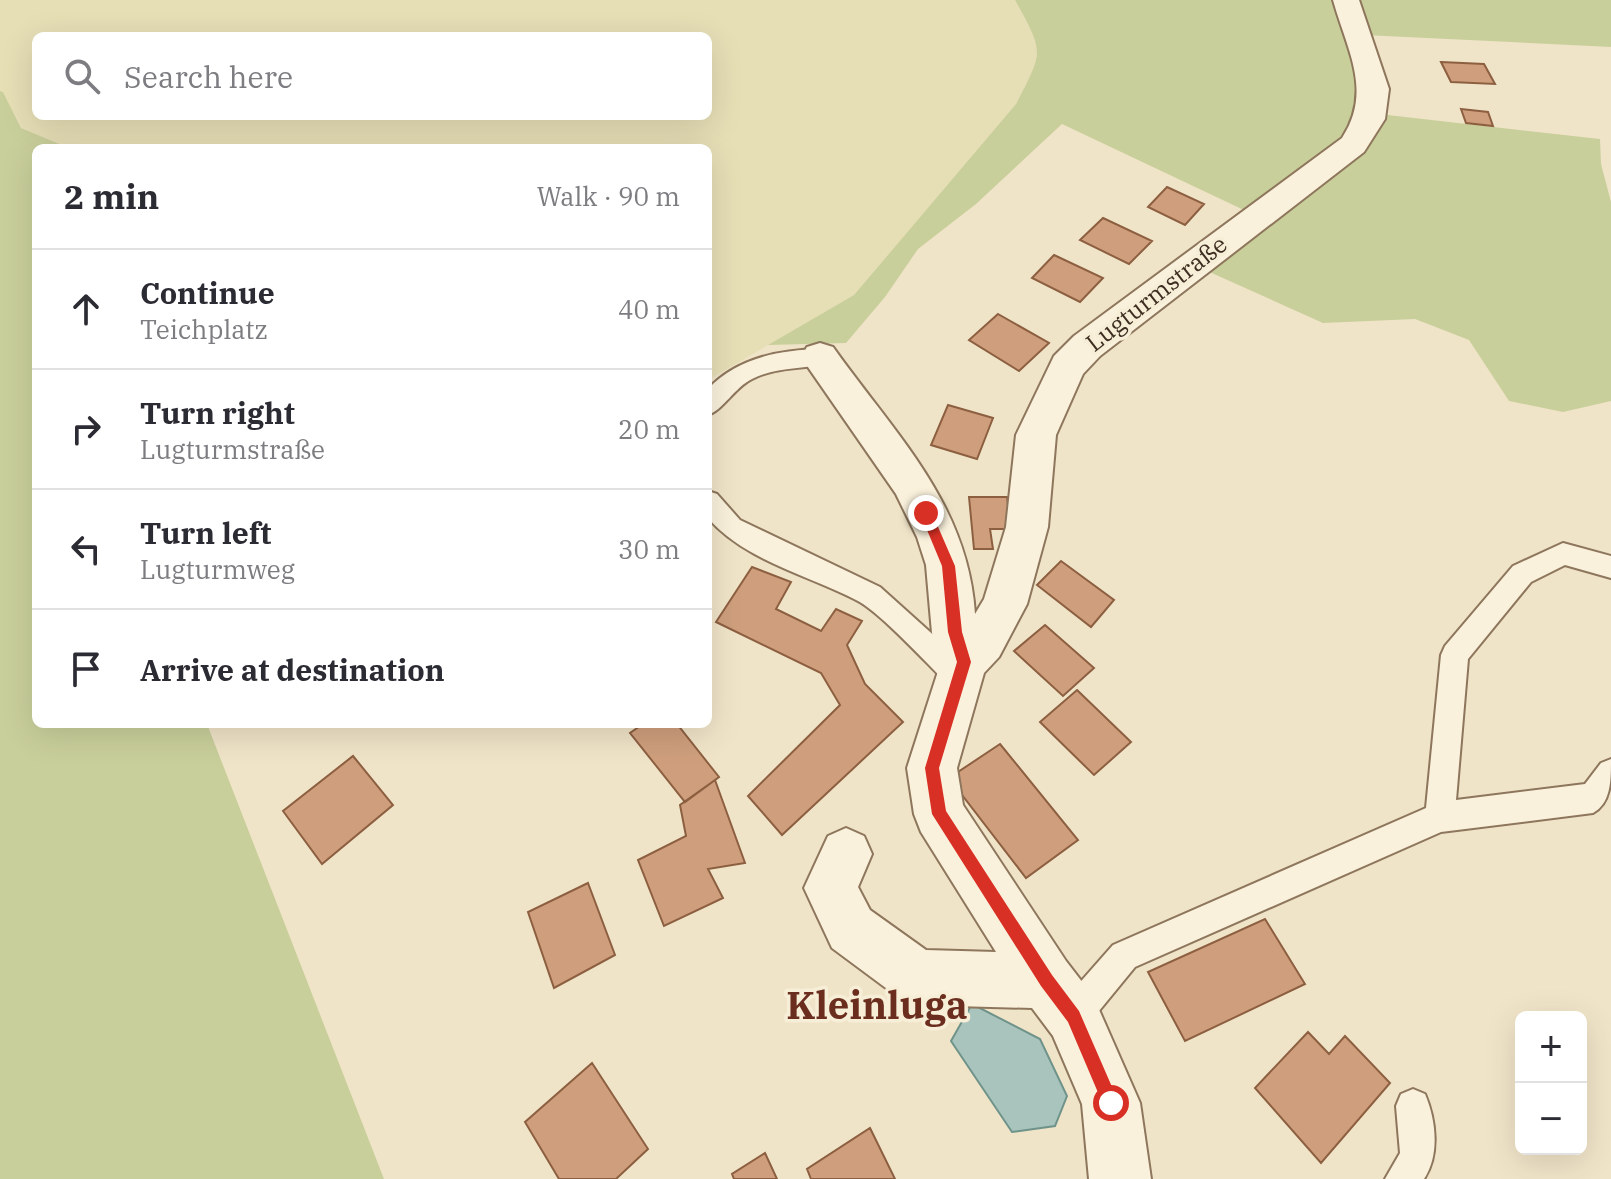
<!DOCTYPE html>
<html lang="en">
<head>
<meta charset="utf-8">
<style>
  body { margin:0; font-family:"IBM Plex Serif",serif; background:#f7f7f7; color:#2b2b33 }
  .controls { position:absolute; right:24px; bottom:24px; display:grid; overflow:hidden; border-radius:12px; box-shadow:0 8px 32px #0002 }
  .controls button { width:72px; height:72px; display:grid; place-items:center; padding:0; border:0; border-bottom:2px solid #e1e1e2; background:#fff; color:#2b2b33; font:40px sans-serif }
  .stop { position:absolute; width:24px; height:24px; margin:-18px; border:6px solid #d93025; border-radius:50%; background:#fff }
  .stop.end { background:#d93025; border-color:#fff; box-shadow:0 2px 8px #0008 }
  .list { margin:0; padding:0; list-style:none }
  h2 { display:flex; justify-content:space-between; align-items:center; height:104px; margin:0; padding:0 32px; font-size:34px }
  h2 small { font-size:26px; font-weight:400; color:#7c7c81 }
  .list li { display:grid; grid-template-columns:52px 1fr auto; gap:24px; align-items:center; box-sizing:border-box; height:120px; padding:0 32px; border-top:2px solid #e1e1e2 }
  .list b { display:block; font-size:30px; white-space:nowrap }
  .list p { margin:0; font-size:26px; white-space:nowrap; color:#7c7c81 }
  .list em { font-size:26px; font-style:normal; color:#7c7c81 }
  .icon { flex:none; width:44px; height:44px; fill:none; stroke:currentColor; stroke-width:2; stroke-linecap:round; stroke-linejoin:round }
  .map { position:relative; flex:none; width:1611px; height:1179px; overflow:hidden }
  .search { position:absolute; background:#fff; box-shadow:0 8px 32px #0002; left:32px; top:32px; width:680px; height:88px; display:flex; align-items:center; gap:20px; box-sizing:border-box; padding:0 28px; border-radius:12px; color:#7c7c81; font-size:30px }
  .panel { position:absolute; background:#fff; box-shadow:0 8px 32px #0002; left:32px; top:144px; width:680px; height:584px; border-radius:12px }
  .map>svg:first-child { display:block }
  .farmland { fill:#e6deb5; fill-rule:evenodd }
  .green { fill:#c9cf9b }
  .water { fill:#a9c4bc; stroke:#6f938a; stroke-width:2 }
  .building { fill:#cf9f7d; stroke:#8d5f41; stroke-width:2 }
  .lines { fill:none; stroke-linecap:round; stroke-linejoin:round }
  .lane-casing { stroke:#8d765c; stroke-width:4 }
  .street-casing { stroke:#8d765c; stroke-width:4 }
  .lane { fill:#faf1dc; fill-rule:evenodd }
  .street { fill:#faf1dc; fill-rule:evenodd }
  .route { fill:#d93025 }
  .labels { text-anchor:middle; dominant-baseline:central; stroke-width:7; stroke-linejoin:round; paint-order:stroke }
  .street-label { font-size:24px; fill:#3d2e20; stroke:#f7eed8 }
  .near-district-label { font-size:38px; font-weight:bold; fill:#6b2e1e; stroke:#f7eed8 }
</style>
</head>
<body>
<div class="map">
<svg width="1611" height="1179" viewBox="0 0 1611 1179">
  <rect width="100%" height="100%" fill="#f0e4c8"/>
  <path class="farmland" d="M0 0H1015L1038 43 1035 67 1016 104 854 295 708 380V148H69L21 128 3 92 0 91ZM36 36H708V116H36Z"/>
  <path class="green" d="M1015 0H1340L1367 88 1345 143 1248 212 1062 124 976 204 918 249 885 297 846 343 768 345 854 295 1016 104C1044 50 1044 53 1015 0Z
    M1354 0H1611V47L1364 35Z
    M0 91 3 92 21 128 69 148H36V724H207L384 1179H0Z
    M1379 114 1600 139 1601 164 1611 202V401L1563 412 1509 401 1469 340 1415 319 1323 323 1205 270 1350 163Z"/>
  <path class="water" d="M972 1004 1040 1039 1067 1096 1055 1126 1012 1132 951 1041Z"/>
  <path class="building" d="M1441 62 1484 64 1495 84 1451 82Z
    M1461 109 1488 112 1493 126 1466 123Z
    M1167 187 1204 204 1185 225 1148 207Z
    M1103 218 1152 241 1129 264 1080 240Z
    M1054 255 1103 278 1080 302 1032 278Z
    M998 314 1049 343 1019 371 969 340Z
    M948 405 993 418 977 459 931 445Z
    M969 497H1007L1011 529H990L993 549H974Z
    M1061 561 1114 600 1091 627 1037 585Z
    M752 567 791 582 776 609 821 631 836 609 862 621 847 645 865 684 903 722 782 835 748 796 840 705 821 673 716 622Z
    M1045 625 1094 668 1063 696 1014 651Z
    M1077 690 1131 742 1094 775 1040 722Z
    M643 724H677L719 777 685 802 630 733Z
    M1000 744 1078 840 1026 878 949 778Z
    M353 756 393 805 322 864 283 811Z
    M715 780 745 863 708 869 723 898 664 926 638 860 686 836 680 805Z
    M588 883 615 955 554 988 528 912Z
    M1265 919 1305 984 1185 1041 1148 972Z
    M1308 1032 1329 1054 1345 1036 1390 1083 1321 1163 1255 1088Z
    M592 1063 648 1149 616 1179H559L525 1122Z
    M870 1128 895 1179H811L807 1169Z
    M765 1153 777 1179H734L732 1174Z"/>
  <g class="lines">
    <defs>
      <path id="lane" d="M820 349 828 351 831 357 828 363C803 370 777 366 752 379 735 387 723 410 708 415V389C737 358 779 350 820 349Z
        M708 491 717 494 740 520 880 587 969 667 973 676 969 685 959 689 949 685C927 664 882 614 858 601 809 575 745 561 708 518Z
        M1563 543 1611 556V578L1565 565 1531 582 1468 659 1456 800 1585 784 1601 763 1611 759C1611 781 1611 803 1593 813L1441 832 1135 967 1085 1028 1073 1033 1061 1028 1056 1016 1061 1004 1113 945 1426 808 1441 655 1445 646 1513 566Z
        M1413 1089 1425 1094C1436 1120 1440 1155 1424 1179H1385L1400 1153 1396 1106 1401 1094Z"/>
      <path id="street" d="M1333 0H1359L1389 89 1385 119 1364 152 1100 356 1083 374 1056 435 1048 527 1027 604 999 657 984 673 957 768 963 805 1066 961 1093 996 1140 1103 1151 1179H1089L1082 1104 1053 1036 1032 1008 918 1005 898 997 832 948 804 888 828 836 846 828 864 836 872 854 858 887 870 910 926 950 996 952 921 832 914 814 907 768 941 662 932 633 926 565 917 537 896 494 801 357 807 347 820 343 833 347C894 433 968 503 975 614L984 599 1006 527 1016 435 1054 356 1074 336 1342 138C1373 91 1347 50 1333 0Z"/>
    </defs>
    <use href="#lane" class="lane-casing"/>
    <use href="#street" class="street-casing"/>
    <use href="#lane" class="lane"/>
    <use href="#street" class="street"/>
  </g>
  <path class="route" d="M926 508 932 513 955 566 962 632 971 662 939 768 946 811 1052 975 1079 1011 1119 1103 1117 1109 1111 1111 1105 1109 1068 1022 1041 986 932 814 925 768 957 662 948 632 942 566 920 513Z"/>
  <g class="labels">
    <g class="street-label">
      <text transform="translate(1156 293) rotate(-38)">Lugturmstraße</text>
    </g>
    <g class="near-district-label">
      <text x="877" y="1004">Kleinluga</text>
    </g>
  </g>
</svg>
<div class="controls">
<button>+</button>
<button>−</button>
</div>
<div class="stop" style="left:1111px;top:1103px"></div>
<div class="stop end" style="left:926px;top:513px"></div>
<div class="search"><svg class="icon" aria-label="search" viewBox="0 0 24 24"><circle cx="10" cy="10" r="6"/><path d="M15 15l6 6"/></svg>Search here</div>
<section class="panel">
<h2>2 min<small>Walk · 90 m</small></h2>
<ul class="list">
<li><svg class="icon" aria-label="ahead" viewBox="0 0 24 24"><path d="M12 20V5M6 11l6-6 6 6"/></svg><div><b>Continue</b><p>Teichplatz</p></div><em>40 m</em></li>
<li><svg class="icon" aria-label="right" viewBox="0 0 24 24"><path d="M7 20v-9h11M14 6l5 5-5 5"/></svg><div><b>Turn right</b><p>Lugturmstraße</p></div><em>20 m</em></li>
<li><svg class="icon" aria-label="left" viewBox="0 0 24 24"><path d="M17 20v-9H6M10 6l-5 5 5 5"/></svg><div><b>Turn left</b><p>Lugturmweg</p></div><em>30 m</em></li>
<li><svg class="icon" aria-label="arrive" viewBox="0 0 24 24"><path d="M6 21V4h12l-3 4 3 4H6"/></svg><div><b>Arrive at destination</b></div></li>
</ul>
</section>
</div>
</body>
</html>
